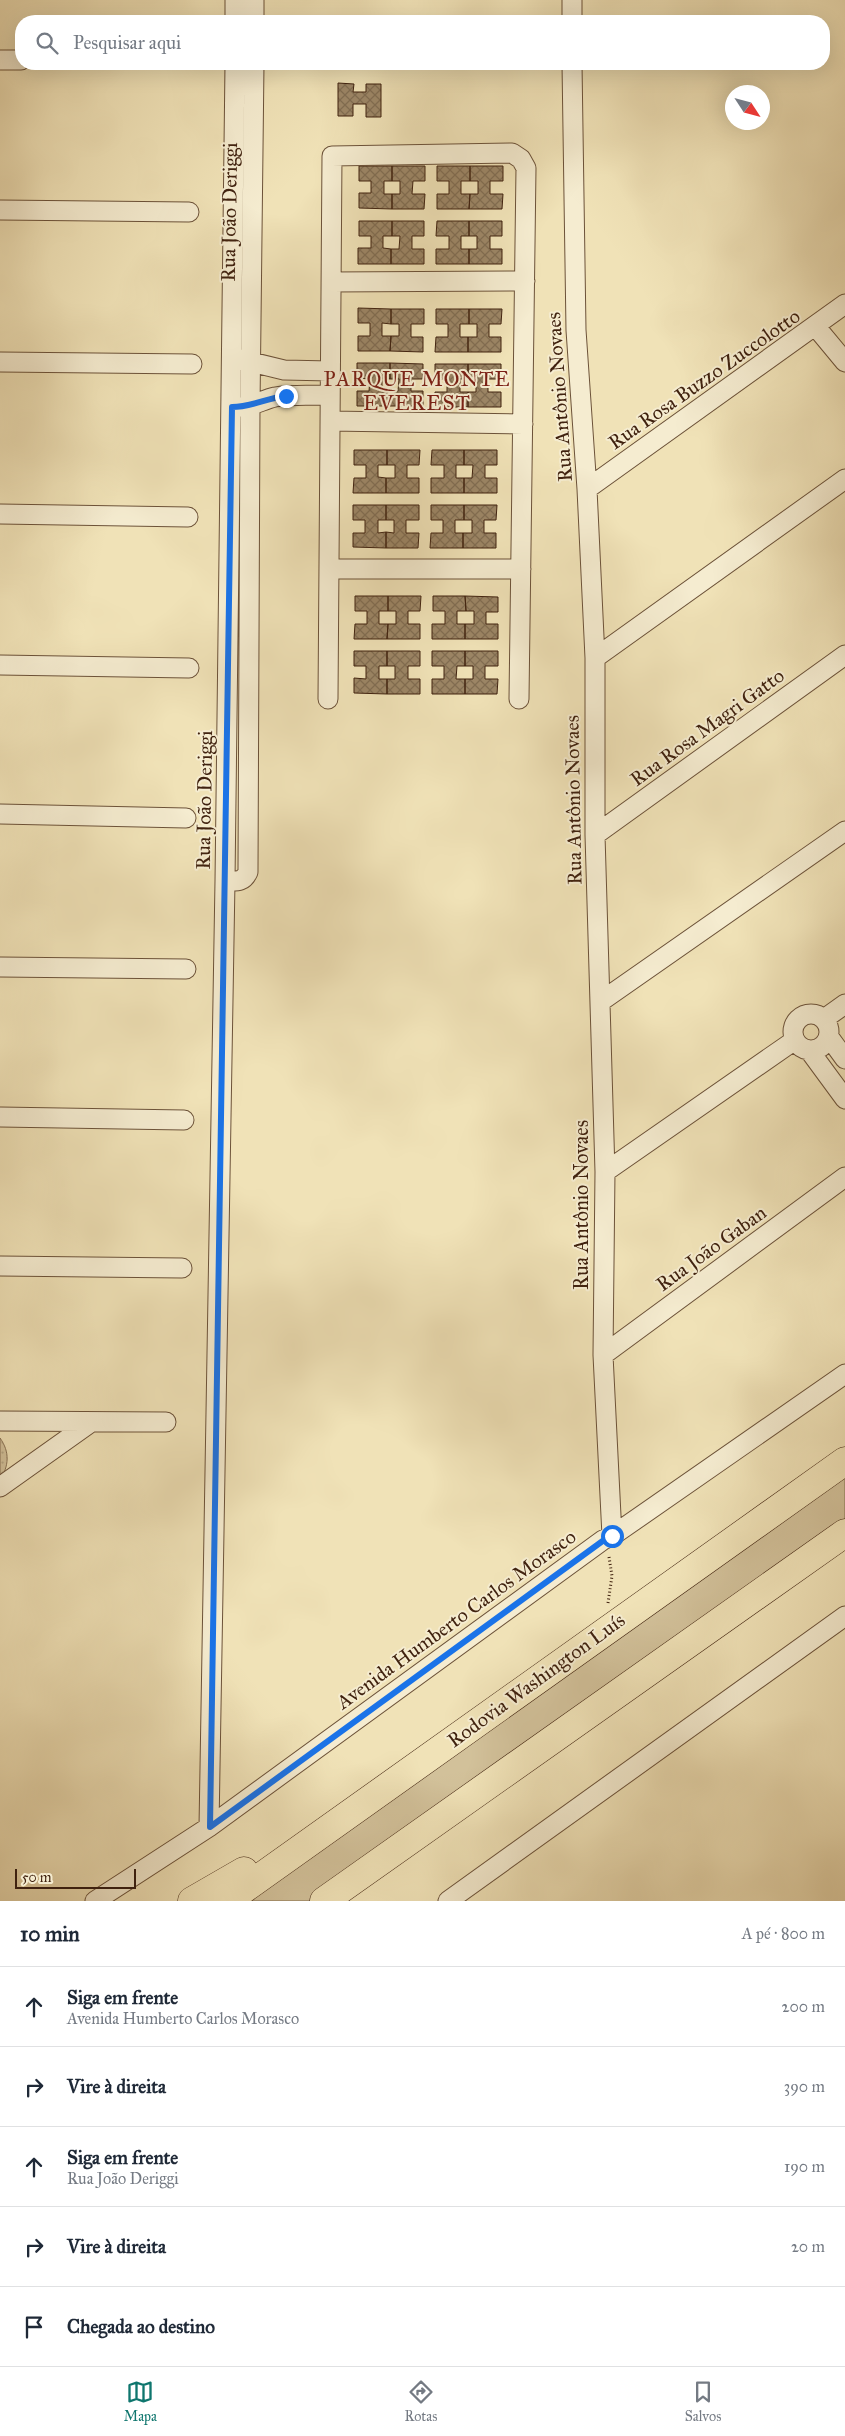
<!DOCTYPE html>
<html lang="pt">
<head>
<meta charset="utf-8">
<style>
  body { margin:0; font-family:"IM FELL Great Primer",serif; background:#f2f2f3; color:#1f2937 }
  .compass { position:absolute; left:725px; top:85px; width:45px; height:45px; border-radius:50%; background:#fff; box-shadow:0 5px 20px #0002; rotate:126deg }
  .scale { position:absolute; left:15px; bottom:12px; width:121px; box-sizing:border-box; padding-left:5px; border:2px solid #40220f; border-top:0; font-size:14px; line-height:18px; white-space:nowrap; color:#40220f; -webkit-text-stroke:4px #f5ecd0; paint-order:stroke }
  .stop { position:absolute; width:15px; height:15px; margin:-11px; border:4px solid #1a73e8; border-radius:50%; background:#fff }
  .stop.end { background:#1a73e8; border-color:#fff; box-shadow:0 1px 5px #0008 }
  .list { margin:0; padding:0; list-style:none }
  h2 { display:flex; justify-content:space-between; align-items:center; height:65px; margin:0; padding:0 20px; font-size:21px }
  h2 small { font-size:16px; font-weight:400; color:#747a83 }
  .list li { display:grid; grid-template-columns:32px 1fr auto; gap:15px; align-items:center; box-sizing:border-box; height:80px; padding:0 20px; border-top:1px solid #e0e1e3 }
  .list b { display:block; font-size:19px; white-space:nowrap }
  .list p { margin:0; font-size:16px; white-space:nowrap; color:#747a83 }
  .list em { font-size:16px; font-style:normal; color:#747a83 }
  .icon { flex:none; width:28px; height:28px; fill:none; stroke:currentColor; stroke-width:2; stroke-linecap:round; stroke-linejoin:round }
  .map { position:relative; flex:none; width:845px; height:1901px; overflow:hidden }
  .search { position:absolute; background:#fff; box-shadow:0 5px 20px #0002; left:15px; right:15px; top:15px; height:55px; display:flex; align-items:center; gap:12px; box-sizing:border-box; padding:0 18px; border-radius:20px; color:#747a83; font-size:19px }
  .sheet { height:465px; background:#fff }
  nav { display:flex; justify-content:space-around; align-items:center; box-sizing:border-box; height:70px; border-top:1px solid #e0e1e3; background:#fff; font-size:14px; color:#747a83 }
  nav a { display:grid; justify-items:center; gap:2px }
  nav .on { color:#0f766e }
  .map>svg:first-child { display:block }
  .grass { fill:#d2c19a; stroke:#897254 }
  .park { fill:url(#park-dots); stroke:#897254 }
  .building { fill:url(#building-cross-hatch); stroke:#40220f }
  .lines { fill:none; stroke-linecap:round; stroke-linejoin:round }
  .street-casing { stroke:#6c5239; stroke-width:21 }
  .highway-casing { stroke:#40220f; stroke-width:29 }
  .path { stroke:#40220f; stroke-width:3; stroke-dasharray:1 2.5; stroke-linecap:butt }
  .street { stroke:#f5ecd0; stroke-width:19 }
  .highway { stroke:#f0e2b7; stroke-width:28 }
  .route { stroke:#1a73e8; stroke-width:6 }
  .labels { text-anchor:middle; dominant-baseline:central; stroke-width:4; stroke-linejoin:round; paint-order:stroke }
  .street-label { font-size:20px; fill:#40220f; stroke:#f5ecd0 }
  .neighbourhood-label { font-size:21px; letter-spacing:1px; fill:#7a1f14; stroke:#f5ecd0 }
</style>
</head>
<body>
<div class="map">
<svg width="845" height="1901" viewBox="0 0 845 1901">
  <defs>
    <pattern id="park-dots" width="8" height="8" patternUnits="userSpaceOnUse" patternTransform="scale(1.25)"><rect width="8" height="8" fill="#d2c19a"/><path d="M2 2h.1M6 6h.1" fill="none" stroke="#b5a684" stroke-width="1.8" stroke-linecap="round"/></pattern>
    <pattern id="building-cross-hatch" width="8" height="8" patternUnits="userSpaceOnUse" patternTransform="scale(1.25)"><rect width="8" height="8" fill="#9c8666"/><path d="M0 0l8 8M0 8l8-8" fill="none" stroke="#816d52"/></pattern>
  </defs>
  <rect width="100%" height="100%" fill="#f0e2b7"/>
  <filter id="stains"><feTurbulence type="fractalNoise" baseFrequency=".004" numOctaves="4"/><feColorMatrix values="0 0 0 0 .2 0 0 0 0 .09 0 0 0 0 .02 0 0 0 .5 -.17"/></filter>
  <radialGradient id="worn" r=".72"><stop offset=".6" stop-color="#630" stop-opacity="0"/><stop offset="1" stop-color="#630" stop-opacity=".3"/></radialGradient>
  <path class="grass" d="M845 1477V1522L310 1901H249Z"/>
  <path class="park" d="M0 1438C10 1452 9 1466 0 1480Z"/>
  <path class="building" d="M338 83 354 84 353 92H366V84H381V117H366V104H353V116H338Z
    M359 166H392V181H384V194H392V209L359 208V193H371V181H359Z
    M392 166H425V181H413L412 194H425L424 209H392V194H400V181H392Z
    M437 166H470V181H461V194H470L469 209H437V194H449V181H437Z
    M470 166H503V181H490V194H503L502 209H469L470 194H478V181H470Z
    M359 221H392V236H383V248L391 249V264H358V248H371V236H359Z
    M392 221H424V236H412V249H424V264H391V249H399L400 236H392Z
    M437 221H469V236H461V249H469V264H436V249H449V236H436Z
    M469 221H502V236H490V249H502V264H469V249H477V236H469Z
    M358 308 391 309V324L382 323V336H391L390 351H358V336H370V323H358Z
    M391 309H424V324H411V337H423V352L390 351 391 336H399V324H391Z
    M436 309H469V324H460V337H468V352H435L436 337H448V324H436Z
    M469 309H502L501 324H489V337H501V352H468V337H477V324H469Z
    M357 363H390V379L382 378V391H390V406H357V391H369L370 379 357 378Z
    M390 363 423 364V379H411V391H423V406H390V391H398L399 379H390Z
    M435 364H468V379H460V392H468V407H435V392H447V379H435Z
    M468 364H501V379H488V392H501V407H468V392H476V379H468Z
    M354 450H387V465H378V477L386 478V493H353L354 478H366V465H354Z
    M387 450H420L419 465H407V478H419V493H386V478H395V465H387Z
    M432 450H464V465H456V478H464V493H431V478H444V465H431Z
    M464 450H497V465H485V478H497V493H464V478H472L473 465H464Z
    M353 505H386V520H378V533L386 532V548L353 547V533H365V520H353Z
    M386 505H419V520H406V533H419L418 548H386V532L394 533V520H386Z
    M431 505H464V520H455V533H463V548H430L431 533H443V520H431Z
    M464 505H497L496 520H484V533H496V548H463V533H472V520H464Z
    M355 596H388V611H379V624H388L387 639H354L355 624H367V611H355Z
    M388 596H421L420 611H408V624H420V639H387L388 624H396V611H388Z
    M433 596H465L466 611H457V624H465V639H432V624H445V611H433Z
    M465 596 498 597V612H486V624H498V639H465V624H474V611H466Z
    M354 651H387V666H379V679H387V694L354 693V678L366 679V666H354Z
    M387 651H420V666H408V679H420V694H387V679H395V666H387Z
    M432 651H465V666H457L456 679H465V694H432V679H444V666H432Z
    M465 651H498V666H485V679H498L497 694H465V679H473V666H465Z"/>
  <g class="lines">
    <defs>
      <path id="street" d="M572 0V21
        M235 21V0
        M254 21V0
        M0 60H21
        M235 64 225 881C236 881 243 883 248 872L250 407 254 64
        M572 64 576 330 587 489 595 658V835L605 1172 603 1355 612 1536
        M0 210 189 212
        M331 282 525 281
        M816 327 845 362
        M239 359 284 370 330 371
        M0 362 192 364
        M238 407C252 407 262 400 275 397 293 394 312 396 330 395
        M330 421 523 424
        M587 489 845 304
        M0 514 188 517
        M329 569H521
        M595 658 845 479
        M0 665 189 668
        M328 699 332 156 512 153 521 159 526 168 519 699
        M0 814 186 818
        M595 835 845 655
        M0 967 186 969
        M600 1002 845 831
        M793 1032a18 18 0 1 1 36 0a18 18 0 1 1-36 0Z
        M824 1019 845 1004
        M829 1037 845 1059
        M809 1050 845 1099
        M0 1117 184 1120
        M605 1172 795 1040
        M0 1266 182 1268
        M603 1355 845 1177
        M0 1421 166 1422
        M0 1487 90 1423
        M209 1827 225 881
        M95 1901 209 1827 603 1540 612 1536 845 1374
        M448 1901 845 1616"/>
      <path id="highway" d="M192 1901 244 1871
        M227 1901 845 1461
        M324 1901 845 1533"/>
    </defs>
    <use href="#street" class="street-casing"/>
    <use href="#highway" class="highway-casing"/>
    <path class="path" d="M608 1603 612 1576 609 1557"/>
    <use href="#street" class="street"/>
    <use href="#highway" class="highway"/>
  </g>
  <g class="lines">
    <path class="route" d="M286 396C267 398 251 407 232 407L210 1827 604 1540 612 1536"/>
  </g>
  <g class="labels">
    <g class="street-label">
      <text transform="translate(229 212) rotate(-89)">Rua João Deriggi</text>
      <text transform="translate(704 379) rotate(-35)">Rua Rosa Buzzo Zuccolotto</text>
      <text transform="translate(559 397) rotate(-94)">Rua Antônio Novaes</text>
      <text transform="translate(707 727) rotate(-36)">Rua Rosa Magri Gatto</text>
      <text transform="translate(204 800) rotate(-89)">Rua João Deriggi</text>
      <text transform="translate(573 800) rotate(-91)">Rua Antônio Novaes</text>
      <text transform="translate(581 1205) rotate(-90)">Rua Antônio Novaes</text>
      <text transform="translate(711 1248) rotate(-36)">Rua João Gaban</text>
      <text transform="translate(456 1619) rotate(-36)">Avenida Humberto Carlos Morasco</text>
      <text transform="translate(536 1680) rotate(-36)">Rodovia Washington Luís</text>
    </g>
    <g class="neighbourhood-label">
      <text x="417" y="379">PARQUE MONTE<tspan x="417" dy="24">EVEREST</tspan></text>
    </g>
  </g>
  <rect width="100%" height="100%" filter="url(#stains)"/>
  <rect width="100%" height="100%" fill="url(#worn)"/>
</svg>
<svg class="compass" viewBox="-18 -18 36 36"><path d="M0-13l5 13h-10z" fill="#e53935"/><path d="M0 13l5-13h-10z" fill="#747a83"/></svg>
<div class="scale">50 m</div>
<div class="stop" style="left:612px;top:1536px"></div>
<div class="stop end" style="left:286px;top:396px"></div>
<div class="search"><svg class="icon" aria-label="search" viewBox="0 0 24 24"><circle cx="10" cy="10" r="6"/><path d="M15 15l6 6"/></svg>Pesquisar aqui</div>
</div>
<section class="sheet">
<h2>10 min<small>A pé · 800 m</small></h2>
<ul class="list">
<li><svg class="icon" aria-label="ahead" viewBox="0 0 24 24"><path d="M12 20V5M6 11l6-6 6 6"/></svg><div><b>Siga em frente</b><p>Avenida Humberto Carlos Morasco</p></div><em>200 m</em></li>
<li><svg class="icon" aria-label="right" viewBox="0 0 24 24"><path d="M7 20v-9h11M14 6l5 5-5 5"/></svg><div><b>Vire à direita</b></div><em>390 m</em></li>
<li><svg class="icon" aria-label="ahead" viewBox="0 0 24 24"><path d="M12 20V5M6 11l6-6 6 6"/></svg><div><b>Siga em frente</b><p>Rua João Deriggi</p></div><em>190 m</em></li>
<li><svg class="icon" aria-label="right" viewBox="0 0 24 24"><path d="M7 20v-9h11M14 6l5 5-5 5"/></svg><div><b>Vire à direita</b></div><em>20 m</em></li>
<li><svg class="icon" aria-label="arrive" viewBox="0 0 24 24"><path d="M6 21V4h12l-3 4 3 4H6"/></svg><div><b>Chegada ao destino</b></div></li>
</ul>
</section>
<nav>
<a class="on"><svg class="icon" aria-label="map" viewBox="0 0 24 24"><path d="M3 6l6-2 6 2 6-2v14l-6 2-6-2-6 2zM9 4v14M15 6v14"/></svg>Mapa</a>
<a><svg class="icon" aria-label="directions" viewBox="0 0 24 24"><path d="M12 3l9 9-9 9-9-9zM9 14v-3h6M13 9l2 2-2 2"/></svg>Rotas</a>
<a><svg class="icon" aria-label="saved" viewBox="0 0 24 24"><path d="M7 4h10v16l-5-4-5 4z"/></svg>Salvos</a>
</nav>
</body>
</html>
